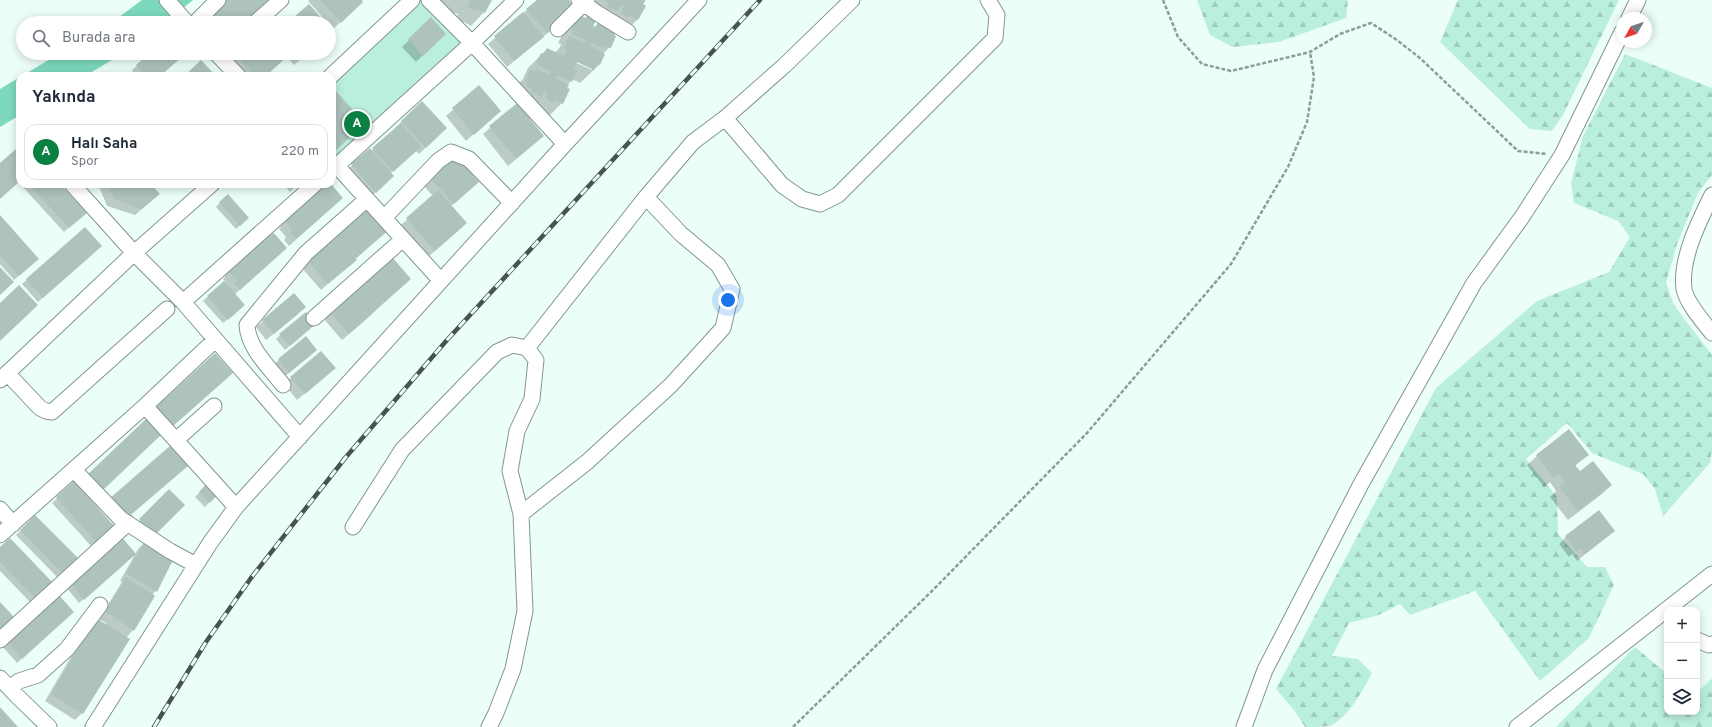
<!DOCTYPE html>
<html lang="tr">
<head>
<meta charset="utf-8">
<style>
  body { margin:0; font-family:Overpass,sans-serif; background:#f6f6f7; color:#1f2937 }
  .controls { position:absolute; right:12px; bottom:12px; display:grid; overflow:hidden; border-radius:8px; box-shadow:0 2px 10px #0003 }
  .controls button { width:36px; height:36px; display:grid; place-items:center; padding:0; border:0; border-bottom:1px solid #e0e1e3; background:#fff; color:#1f2937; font:20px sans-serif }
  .compass { position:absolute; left:1616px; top:12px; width:36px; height:36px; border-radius:50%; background:#fff; box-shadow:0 2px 10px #0003; rotate:230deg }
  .you { position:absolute; left:728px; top:300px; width:14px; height:14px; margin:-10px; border:3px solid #fff; border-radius:50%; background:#1a73e8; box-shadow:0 0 0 6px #1a73e833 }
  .badge { display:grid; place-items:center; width:26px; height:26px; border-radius:50%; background:#0b8043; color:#fff; font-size:13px; font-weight:700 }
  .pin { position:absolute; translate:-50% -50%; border:2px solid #fff; box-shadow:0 1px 4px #0006 }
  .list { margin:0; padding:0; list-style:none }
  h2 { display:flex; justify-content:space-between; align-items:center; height:52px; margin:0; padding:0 16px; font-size:17px }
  h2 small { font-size:13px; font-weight:400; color:#747a83 }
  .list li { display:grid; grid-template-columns:26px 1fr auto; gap:12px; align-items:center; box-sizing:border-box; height:56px; margin:0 8px 8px; padding:0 8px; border:1px solid #e0e1e3; border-radius:12px }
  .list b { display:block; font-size:15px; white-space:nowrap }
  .list p { margin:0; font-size:13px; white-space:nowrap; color:#747a83 }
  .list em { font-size:13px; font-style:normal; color:#747a83 }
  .icon { flex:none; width:22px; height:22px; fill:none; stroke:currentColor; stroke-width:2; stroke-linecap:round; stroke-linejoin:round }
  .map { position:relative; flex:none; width:1712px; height:727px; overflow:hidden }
  .search { position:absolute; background:#fff; box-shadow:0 2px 10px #0003; left:16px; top:16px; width:320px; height:44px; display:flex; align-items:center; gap:10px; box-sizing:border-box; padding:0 14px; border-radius:22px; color:#747a83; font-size:15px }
  .panel { position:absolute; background:#fff; box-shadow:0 2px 10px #0003; left:16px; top:72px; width:320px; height:116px; border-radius:12px }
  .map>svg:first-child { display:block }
  .green { fill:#baefdd }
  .forest { fill:url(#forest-firs) }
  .water { fill:#7dd9be }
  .shadow { fill:#0003; fill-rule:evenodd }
  .building { fill:#aec3bc }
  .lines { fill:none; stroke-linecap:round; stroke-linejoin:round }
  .minor-casing { stroke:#82968f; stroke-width:17 }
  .path { stroke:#8f9d98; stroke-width:2.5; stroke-dasharray:4 2; stroke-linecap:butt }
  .minor { stroke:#fff; stroke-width:15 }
  .rail-casing { stroke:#48534f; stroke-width:4.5 }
  .rail { stroke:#ecfef8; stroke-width:3; stroke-dasharray:9; stroke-linecap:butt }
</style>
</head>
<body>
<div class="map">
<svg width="1712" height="727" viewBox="0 0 1712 727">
  <defs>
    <pattern id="forest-firs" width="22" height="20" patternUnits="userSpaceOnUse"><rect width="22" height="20" fill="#baefdd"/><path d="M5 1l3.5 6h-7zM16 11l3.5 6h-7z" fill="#9fcdbd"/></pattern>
  </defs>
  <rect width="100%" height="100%" fill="#ecfef8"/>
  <path class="green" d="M423 0H427L466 48 332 169V80Z"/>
  <path class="forest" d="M1197 0H1348L1346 18 1279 42 1233 47 1210 35Z
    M1458 0H1619L1563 115 1552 131 1530 129 1440 42Z
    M1625 54 1712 88V175L1698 193 1677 244 1666 283 1674 305 1712 355V451L1710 463 1663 516 1655 489 1643 474 1592 453 1567 423 1526 459 1557 497 1558 534 1587 567H1605L1614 585 1589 638 1540 681 1475 591 1410 615 1400 604 1379 615 1349 623 1332 656 1358 659 1372 673C1363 690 1348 718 1330 726 1323 727 1312 727 1305 727L1294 710 1276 689 1436 388 1537 301 1609 272 1630 237 1618 221 1574 203 1571 183 1583 136Z
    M1635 647 1667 674V712H1697V685L1699 691 1712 678V727H1556Z"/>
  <path class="water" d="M142 0H193L165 23H111Z
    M60 53H124L85 76H22Z
    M20 77V115L0 127V89Z"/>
  <path class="shadow" d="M310 0H360L355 9 333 29 308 1Z
    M437 0H491L484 12 471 26 464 22 462 24 455 21 458 14 455 13 450 18Z
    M538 0H568V16L507 67 488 44Z
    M594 0H646L642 5 644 6 637 20 623 33 615 31 610 47 603 54 599 65 580 83 572 79 566 88 568 90 562 103 548 117 518 105 520 103 513 100 517 85 523 79 528 68 547 49 555 53 560 47 561 44 558 43 565 29 578 16 585 19 587 17ZM595 19 599 22 594 28 592 26ZM573 59 592 68V70L572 61Z
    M431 19 445 34 416 62 402 47Z
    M151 53H177L159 76H136L132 70Z
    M232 53H308L294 65 286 56 265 76H242L226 59Z
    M479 87 500 111 466 141 446 116Z
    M517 104 543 136 508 166 483 134Z
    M402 121 439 135 419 154 416 151 390 173 386 183 368 199 345 172 369 150 371 151 396 129 395 128Z
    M430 178 470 188 451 206 459 230 428 257 400 226 433 196 423 185Z
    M25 184H59L85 213 64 232 22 186Z
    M98 184H150L152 200 135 215 107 206Z
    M283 184H298L290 192Z
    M330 184 335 205 289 246 284 240 286 237 279 229 281 227V224L324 185Z
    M220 202 244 222 236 229 216 207Z
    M368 209 380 237 321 290 302 268Z
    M0 217 33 263 14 280 0 264Z
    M85 229 96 251 38 302 22 284Z
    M269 236 286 248 234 295 239 310 223 323 203 301 225 281 223 279 225 277V275Z
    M375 309 376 310 369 317 342 340 323 318 330 311Z
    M298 314 266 340 256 327 263 321Z
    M310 328 285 350 276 339 280 335Z
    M305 338 311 355 284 377 274 364Z
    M327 375 297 400 284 384 291 378Z
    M1569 431 1587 455 1575 466 1580 472 1611 485 1602 494 1568 520 1550 497 1556 491 1550 482 1544 487 1527 465 1537 456Z
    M74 483 109 531 92 547 52 503Z
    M208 484 218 493 205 507 195 497Z
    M169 491 150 538 136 524Z
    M35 516 78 559 59 579 16 535Z
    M1614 531 1577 561 1572 554 1569 557 1559 544 1566 537Z
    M145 542 173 559 133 630 126 638 82 713 75 720 45 701 89 626 105 625 106 623 99 619 122 582 120 581 138 549Z
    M0 549 51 583 31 603 0 571Z
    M100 555 130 558 79 603 66 587Z
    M68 616 17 663 2 646 6 642Z"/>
  <path class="building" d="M226 0H270L247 23H205L204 22Z
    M320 0H362L363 2 341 23Z
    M471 0H492L485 13 478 9 477 11 468 7Z
    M537 0H569L576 9 547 33 526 9Z
    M603 0H643L645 1 643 4 646 6 638 20 630 16 629 18 621 13 624 7 621 5 617 11 607 6 609 3Z
    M309 4 326 23H287Z
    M523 12 544 37 514 61 494 36Z
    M578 14 586 18 587 15 596 20 593 26 596 27 599 21 615 32 614 34 616 36 611 48 606 46 604 49 592 43 590 46 605 54 600 65 597 64 594 70 577 62 574 69 577 70 572 82 557 75 555 78 569 85 567 88 570 89 563 104 555 100 554 103 545 98 548 92 545 91 542 97 531 92 532 89 526 86 527 83 525 82 530 70 535 72 537 69 549 75 551 72 536 64 541 53 544 54 547 48 564 56 567 50 564 48 569 36 584 43 586 40 572 34 574 31 571 29Z
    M431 17 446 34 423 56 408 39Z
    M150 53H179L182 57 160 76H145L136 65Z
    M233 53H291L266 76H255Z
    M201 60 216 76H184Z
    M479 85 501 111 474 135 452 108Z
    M333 88 365 123 332 154V89Z
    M422 101 447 128 426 148 401 121Z
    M517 103 544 136 516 159 489 126Z
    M401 123 421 147 393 172 372 148Z
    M370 148 394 176 376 193 351 164Z
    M16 149 20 153V181L0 199V163Z
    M454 154 479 182 454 204 429 177Z
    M28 184H60L87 213 69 228Z
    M108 184H151L160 194 142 209 114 199Z
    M324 184H331L343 198 296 239 290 232 293 230 285 221 288 219 287 216 290 217 295 213V210H298L302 207V204H305L309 200V197L312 198 317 193V190L319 191 324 187Z
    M438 190 467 223 435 251 406 218Z
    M228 194 249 218 240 226 219 202Z
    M368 207 389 230 356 258 342 242 357 260 328 284 308 261Z
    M0 215 39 259 19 276 0 255Z
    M85 227 102 246 43 298 26 279Z
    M274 233 287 248 240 290 234 283 237 280 229 272 232 270 231 267 234 268 239 263V260L242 261 246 257V254H249L254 251V247L256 248 261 244V241H264L269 237 268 234 271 235Z
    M392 257 411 279 349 334 329 310Z
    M0 267 14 282 0 295Z
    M224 281 245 305 228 320 207 296Z
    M19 285 38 305 0 341V303Z
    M294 293 306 307 274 334 262 320Z
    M306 312 316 324 290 346 279 334Z
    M306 336 317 350 289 373 278 359Z
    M321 351 336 368 305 394 290 377Z
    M215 353 233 373 172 427 155 408Z
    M147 418 162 434 102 491 87 475Z
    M1569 429 1589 455 1575 465 1580 471 1593 461 1612 485 1578 511 1559 487 1565 481 1559 474 1554 478 1536 455Z
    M171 445 188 466 126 519 109 499Z
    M74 481 115 527 97 543 56 497Z
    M208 482 219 493 210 503 199 492Z
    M169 489 185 505 155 535 139 519Z
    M1599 510 1615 531 1585 554 1580 548 1576 551 1565 536Z
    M35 515 79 559 64 575 20 530Z
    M120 535 136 554 84 600 70 582Z
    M10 538 53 583 36 599 0 562V547Z
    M145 541 174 558 157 592 126 573Z
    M126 577 155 596 134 631 105 611Z
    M58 594 74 612 22 659 6 641Z
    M0 602 14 617 0 630Z
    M96 618 130 639 83 714 51 694Z
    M0 707 18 727H0Z"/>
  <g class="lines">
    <defs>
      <path id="minor" d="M167 0 187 23
        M429 0 472 43 565 144
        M579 0 597 13 628 32
        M1629 18 1638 0
        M195 23 218 0
        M255 23 281 0
        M558 29 587 0
        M216 53 238 76
        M331 76 412 0
        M725 118 782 185 802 199 820 204 838 195 995 38 997 15 988 0
        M337 166 441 281
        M332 170 472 43 516 0
        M72 184 134 253 183 302 300 437
        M1712 195C1699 221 1680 259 1684 289 1686 302 1704 323 1712 333
        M384 218 438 161 451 152 469 159 512 203
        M183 302 315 184
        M314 318 403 239
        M527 348 646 197 693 142 725 118 785 65 852 0
        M7 373 40 408 46 411 52 412 167 309
        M0 380 134 253 212 184
        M283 385C269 367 248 348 247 325L306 253 367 199
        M145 406 236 507
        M176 440 214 406
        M74 470 121 519 170 551 196 565
        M0 509 13 524
        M521 514 587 462 671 385 723 328 732 289 718 265 681 234 646 197
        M353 527 402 450 497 352 512 345 527 348 536 360 532 399 517 431 510 471 521 514 525 611 513 669 496 713 489 727
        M0 535 145 406 215 340
        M0 640 128 523
        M1697 640 1709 645 1712 644
        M0 678 17 696 49 727
        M10 688 19 681 38 675 67 649 100 605
        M93 727 210 543 236 507 565 144 699 0
        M1244 727 1265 670 1361 484 1474 283 1522 217 1562 155 1622 32
        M1517 727 1712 574"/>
    </defs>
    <use href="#minor" class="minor-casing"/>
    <path class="path" d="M1163 0 1178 37 1202 64 1231 71 1310 52 1340 34 1371 23 1397 40 1421 59 1518 151 1547 154
      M793 727 934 589 1087 433 1231 264 1288 167 1307 122 1314 77 1310 52"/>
    <use href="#minor" class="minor"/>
    <defs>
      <path id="rail" d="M154 727 206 642 251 578 346 457 447 340 760 0"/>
    </defs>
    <use href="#rail" class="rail-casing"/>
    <use href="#rail" class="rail"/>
  </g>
</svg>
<div class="controls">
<button>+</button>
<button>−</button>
<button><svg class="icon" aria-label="layers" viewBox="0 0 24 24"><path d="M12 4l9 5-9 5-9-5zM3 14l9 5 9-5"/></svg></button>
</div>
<svg class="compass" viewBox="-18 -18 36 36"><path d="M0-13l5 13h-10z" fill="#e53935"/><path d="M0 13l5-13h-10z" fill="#747a83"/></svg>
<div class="you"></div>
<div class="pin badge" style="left:357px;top:124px">A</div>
<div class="search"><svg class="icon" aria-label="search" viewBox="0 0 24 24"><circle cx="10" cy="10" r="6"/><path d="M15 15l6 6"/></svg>Burada ara</div>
<section class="panel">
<h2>Yakında<small></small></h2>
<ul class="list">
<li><span class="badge">A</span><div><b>Halı Saha</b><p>Spor</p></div><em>220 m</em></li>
</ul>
</section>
</div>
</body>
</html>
